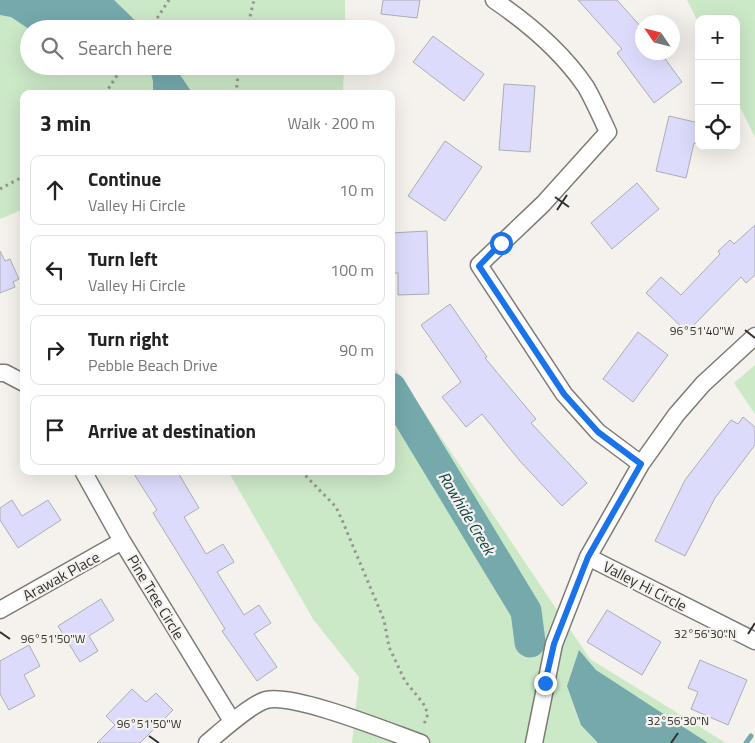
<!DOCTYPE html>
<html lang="en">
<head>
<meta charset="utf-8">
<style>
  body { margin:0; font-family:"Titillium Web",sans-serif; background:#f6f6f6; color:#222 }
  .controls { position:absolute; right:15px; top:15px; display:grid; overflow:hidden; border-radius:10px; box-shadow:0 5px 20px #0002 }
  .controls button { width:45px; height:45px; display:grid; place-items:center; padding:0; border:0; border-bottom:1px solid #e0e0e0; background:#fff; color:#222; font:25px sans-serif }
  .compass { position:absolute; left:635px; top:15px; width:45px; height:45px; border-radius:50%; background:#fff; box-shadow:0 5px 20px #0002; rotate:305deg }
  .stop { position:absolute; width:15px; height:15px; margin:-11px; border:4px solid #1a73e8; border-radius:50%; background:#fff }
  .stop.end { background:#1a73e8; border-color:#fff; box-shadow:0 1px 5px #0008 }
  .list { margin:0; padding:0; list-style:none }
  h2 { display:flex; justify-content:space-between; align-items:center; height:65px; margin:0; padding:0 20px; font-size:21px }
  h2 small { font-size:16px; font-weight:400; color:#767676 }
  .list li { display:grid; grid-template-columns:32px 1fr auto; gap:15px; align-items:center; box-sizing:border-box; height:70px; margin:0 10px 10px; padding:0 10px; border:1px solid #e0e0e0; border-radius:10px }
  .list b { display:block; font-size:19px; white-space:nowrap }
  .list p { margin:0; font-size:16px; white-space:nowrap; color:#767676 }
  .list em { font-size:16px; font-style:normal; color:#767676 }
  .icon { flex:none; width:28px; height:28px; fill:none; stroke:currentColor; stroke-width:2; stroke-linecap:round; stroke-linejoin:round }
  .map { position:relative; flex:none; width:755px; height:743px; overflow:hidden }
  .search { position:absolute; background:#fff; box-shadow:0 5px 20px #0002; left:20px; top:20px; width:375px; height:55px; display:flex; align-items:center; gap:12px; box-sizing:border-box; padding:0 18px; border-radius:28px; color:#767676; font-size:19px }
  .panel { position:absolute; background:#fff; box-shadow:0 5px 20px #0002; left:20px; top:90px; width:375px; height:385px; border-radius:10px }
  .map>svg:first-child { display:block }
  .green { fill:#cbe8c7 }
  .water { fill:#75a9ac }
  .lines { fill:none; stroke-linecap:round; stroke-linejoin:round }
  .stream { stroke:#75a9ac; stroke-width:5 }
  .river { stroke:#75a9ac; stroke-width:31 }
  .building { fill:#dcdbfb; stroke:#adadb3 }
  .minor-casing { stroke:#7e7b76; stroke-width:19 }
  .path { stroke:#979591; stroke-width:3; stroke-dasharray:2.5 4; stroke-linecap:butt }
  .minor { stroke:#fff; stroke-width:16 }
  .route { stroke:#1a73e8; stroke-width:6 }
  .ticks { fill:none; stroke:#31302e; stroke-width:2 }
  .labels { text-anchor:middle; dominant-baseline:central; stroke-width:4.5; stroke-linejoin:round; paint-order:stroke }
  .street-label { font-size:15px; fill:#31302e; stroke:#f5f2ed }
  .water-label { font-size:16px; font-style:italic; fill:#0d3f42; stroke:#f5f2ed }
  .ticks-label { font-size:12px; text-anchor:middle; fill:#31302e; stroke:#f5f2ed; stroke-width:4.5; stroke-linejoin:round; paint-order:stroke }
</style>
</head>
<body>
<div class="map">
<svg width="755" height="743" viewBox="0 0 755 743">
  <rect width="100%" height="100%" fill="#f5f2ed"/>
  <path class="green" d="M0 0H345V29H29V66H344L343 94H24V209L0 219Z
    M687 0H755V137L736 99V19H699V24Z
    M391 363 590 659 726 743H352L359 677 313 619 228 471H391Z
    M755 365V414L734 383Z"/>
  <path class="water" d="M0 0H114L144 29H29L11 17 0 15Z
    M149 66H174L193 94H153V81Z
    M579 650 596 670 708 743H598L581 725 567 686Z"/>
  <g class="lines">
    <path class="stream" d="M746 743 751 736"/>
    <path class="river" d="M391 388 526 611 530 642"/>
  </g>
  <path class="building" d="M383 0H420L417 18 381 14Z
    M578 0H617L642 28V52H660L682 82 654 103 617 53 622 49Z
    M433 36 484 74 464 101 413 62Z
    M504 84 535 86 530 152 499 150Z
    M669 116 699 123V144L694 143 686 178 656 171Z
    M445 141 482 167 445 221 408 196Z
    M637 183 659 209 612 249 591 223Z
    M755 225V275L746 283 741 277 687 332 646 293 661 277 681 295 720 254 718 251 730 240 734 244Z
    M427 231 429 294 398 295V273H391V233Z
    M0 251 5 261 10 259 19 279 13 282 15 287 0 293Z
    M450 304 487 357 485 358 536 419 531 423 587 483 562 506 519 460 482 414 466 427 442 397 461 382 421 325Z
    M638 332 668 355 633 402 603 379Z
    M743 417 755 427V445L715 498 685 556 655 541 685 480 731 420 738 424Z
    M132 471H177L199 508 184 517 206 554 223 544 234 562 217 572 244 615 259 605 271 623 254 634 277 667 257 681 222 631 225 629 153 513 157 510Z
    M12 500 22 516 48 500 61 520 18 548 0 520V508Z
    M101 599 114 620 89 636 98 651 80 662 58 626Z
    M607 610 661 642 642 675 587 642Z
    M29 645 40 666 24 675 35 696 9 710 0 694V661Z
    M700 660 747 680 728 725 691 709 698 692 688 688Z
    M132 689 146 702 156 693 173 710 140 743H97L115 725 106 716Z"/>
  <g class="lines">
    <defs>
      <path id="minor" d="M494 0C528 23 563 53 586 87 594 101 601 117 608 132L543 204 479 265 564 394 598 432 641 464
        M0 373H5L24 383
        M83 471 122 541 232 721
        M588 557 755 641
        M0 610 122 541
        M207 743C219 733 251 704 266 700 294 693 390 732 421 743
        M534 743 554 644 588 557 641 464 676 415 703 384 755 336"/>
    </defs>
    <use href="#minor" class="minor-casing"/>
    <path class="path" d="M150 29 169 0
      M247 29 254 0
      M105 94 123 66
      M236 94 239 66
      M0 189 24 176
      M301 471 336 507 342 520 384 620 389 647 405 681 423 703 428 714 423 727"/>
    <use href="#minor" class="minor"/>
  </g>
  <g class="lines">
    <path class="route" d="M501 243 479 266 564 394 598 432 641 464 588 557 554 644 545 683"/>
  </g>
  <path class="ticks" d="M555 197 569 207M557 210 567 195M745 330 755 338M0 632 10 639M748 634 755 623M149 736 159 743M671 743 678 733"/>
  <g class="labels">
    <g class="street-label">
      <text transform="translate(61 576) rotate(-29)">Arawak Place</text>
      <text transform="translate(645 586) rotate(27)">Valley Hi Circle</text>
      <text transform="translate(156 597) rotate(59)">Pine Tree Circle</text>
    </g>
    <g class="water-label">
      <text transform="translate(467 513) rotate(59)">Rawhide Creek</text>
    </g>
  </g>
  <g class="ticks-label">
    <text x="702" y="335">96°51'40"W</text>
    <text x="705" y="638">32°56'30"N</text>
    <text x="53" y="643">96°51'50"W</text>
    <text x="678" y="725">32°56'30"N</text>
    <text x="149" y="728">96°51'50"W</text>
  </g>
</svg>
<div class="controls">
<button>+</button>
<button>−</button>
<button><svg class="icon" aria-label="locate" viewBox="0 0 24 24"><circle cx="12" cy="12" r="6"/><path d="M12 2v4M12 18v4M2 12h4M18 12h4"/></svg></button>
</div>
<svg class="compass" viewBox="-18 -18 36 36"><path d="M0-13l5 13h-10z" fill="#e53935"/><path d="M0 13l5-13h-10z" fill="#767676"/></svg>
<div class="stop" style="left:501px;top:243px"></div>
<div class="stop end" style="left:545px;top:683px"></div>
<div class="search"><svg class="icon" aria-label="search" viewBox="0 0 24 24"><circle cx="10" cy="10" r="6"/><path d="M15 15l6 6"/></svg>Search here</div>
<section class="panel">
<h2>3 min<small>Walk · 200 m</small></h2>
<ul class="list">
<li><svg class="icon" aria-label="ahead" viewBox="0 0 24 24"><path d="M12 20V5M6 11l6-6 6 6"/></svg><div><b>Continue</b><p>Valley Hi Circle</p></div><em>10 m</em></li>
<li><svg class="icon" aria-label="left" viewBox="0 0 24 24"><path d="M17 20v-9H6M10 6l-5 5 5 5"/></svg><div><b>Turn left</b><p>Valley Hi Circle</p></div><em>100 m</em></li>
<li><svg class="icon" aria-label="right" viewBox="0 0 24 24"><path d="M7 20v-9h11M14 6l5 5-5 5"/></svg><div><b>Turn right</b><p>Pebble Beach Drive</p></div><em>90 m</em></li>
<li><svg class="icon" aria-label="arrive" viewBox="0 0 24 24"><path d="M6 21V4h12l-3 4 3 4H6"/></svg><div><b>Arrive at destination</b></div></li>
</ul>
</section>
</div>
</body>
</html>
